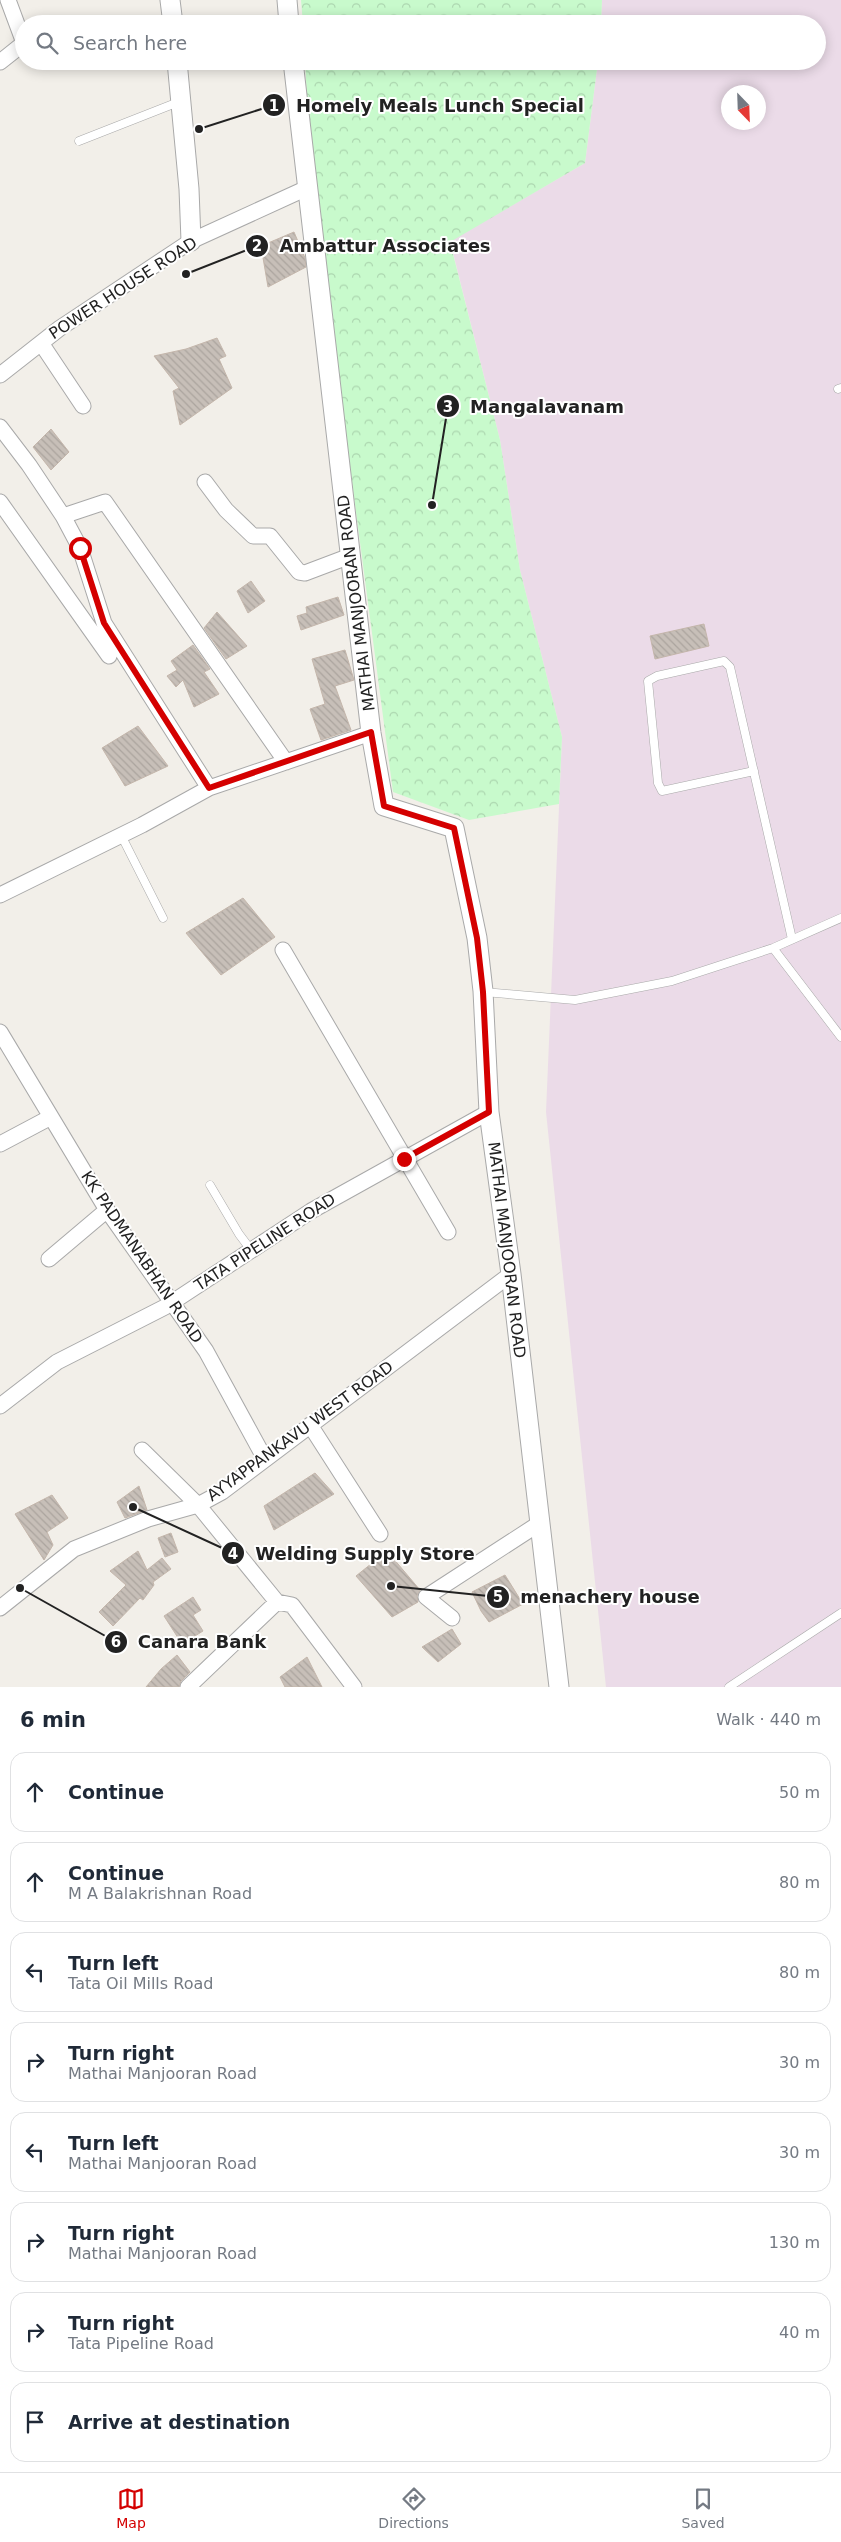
<!DOCTYPE html>
<html lang="en">
<head>
<meta charset="utf-8">
<style>
  body { margin:0; font-family:"DejaVu Sans",sans-serif; background:#f6f6f7; color:#1f2937 }
  .compass { position:absolute; left:721px; top:85px; width:45px; height:45px; border-radius:50%; background:#fff; box-shadow:0 2px 12px #0003; rotate:157deg }
  .stop { position:absolute; width:15px; height:15px; margin:-11px; border:4px solid #d40000; border-radius:50%; background:#fff }
  .stop.end { background:#d40000; border-color:#fff; box-shadow:0 1px 5px #0008 }
  .list { margin:0; padding:0; list-style:none }
  h2 { display:flex; justify-content:space-between; align-items:center; height:65px; margin:0; padding:0 20px; font-size:21px }
  h2 small { font-size:16px; font-weight:400; color:#747a83 }
  .list li { display:grid; grid-template-columns:32px 1fr auto; gap:15px; align-items:center; box-sizing:border-box; height:80px; margin:0 10px 10px; padding:0 10px; border:1px solid #e0e1e3; border-radius:15px }
  .list b { display:block; font-size:19px; white-space:nowrap }
  .list p { margin:0; font-size:16px; white-space:nowrap; color:#747a83 }
  .list em { font-size:16px; font-style:normal; color:#747a83 }
  .icon { flex:none; width:28px; height:28px; fill:none; stroke:currentColor; stroke-width:2; stroke-linecap:round; stroke-linejoin:round }
  .map { position:relative; flex:none; width:841px; height:1687px; overflow:hidden }
  .search { position:absolute; background:#fff; box-shadow:0 2px 12px #0003; left:15px; right:15px; top:15px; height:55px; display:flex; align-items:center; gap:12px; box-sizing:border-box; padding:0 18px; border-radius:28px; color:#747a83; font-size:19px }
  .sheet { height:785px; background:#fff }
  nav { display:flex; justify-content:space-around; align-items:center; box-sizing:border-box; height:70px; border-top:1px solid #e0e1e3; background:#fff; font-size:14px; color:#747a83 }
  nav a { display:grid; justify-items:center; gap:2px }
  nav .on { color:#d40000 }
  .map>svg:first-child { display:block }
  .industrial { fill:#ebdbe8; fill-rule:evenodd }
  .park { fill:url(#park-crowns) }
  .building { fill:url(#building-back-hatch); stroke:#c4b6ab }
  .lines { fill:none; stroke-linecap:round; stroke-linejoin:round }
  .service-casing { stroke:#a9a9a9; stroke-width:9 }
  .minor-casing { stroke:#a9a9a9; stroke-width:17 }
  .tertiary-casing { stroke:#a9a9a9; stroke-width:21 }
  .service { stroke:#fff; stroke-width:8 }
  .minor { stroke:#fff; stroke-width:15 }
  .tertiary { stroke:#fff; stroke-width:19 }
  .route { stroke:#d40000; stroke-width:6 }
  .labels { text-anchor:middle; dominant-baseline:central; stroke-width:4; stroke-linejoin:round; paint-order:stroke }
  .street-label { font-size:16px; fill:#222; stroke:#fff }
  .leader { fill:none; stroke:#222; stroke-width:2 }
  .callout-dot { fill:#222; stroke:#fff; stroke-width:2 }
  .mark-label { font-size:15px; text-anchor:middle; font-weight:bold; fill:#fff }
  .callout-label { font-size:18px; text-anchor:middle; font-weight:bold; fill:#222; stroke:#fff; stroke-width:4; stroke-linejoin:round; paint-order:stroke }
</style>
</head>
<body>
<div class="map">
<svg width="841" height="1687" viewBox="0 0 841 1687">
  <defs>
    <pattern id="park-crowns" width="20" height="18" patternUnits="userSpaceOnUse" patternTransform="scale(1.25)"><rect width="20" height="18" fill="#c8facc"/><path d="M2 6a3 3 0 1 1 6 0M12 15a3 3 0 1 1 6 0" fill="none" stroke="#acd6af"/></pattern>
    <pattern id="building-back-hatch" width="6" height="6" patternUnits="userSpaceOnUse" patternTransform="scale(1.25)"><rect width="6" height="6" fill="#c7bfb8"/><path d="M-1 5l2 2M0 0l6 6M5-1l2 2" fill="none" stroke="#aba49e"/></pattern>
  </defs>
  <rect width="100%" height="100%" fill="#f2efe9"/>
  <path class="industrial" d="M602 0H841V1687H606L546 1112 562 737 520 570 500 440 450 241 585 163 598 61H817V24H601ZM728 92H758V122H728Z"/>
  <path class="park" d="M301 0H602L601 24H303Z
    M305 61H598L585 163 450 242 500 440 520 570 562 737 559 804 469 820 393 792 337 368 308 116Z"/>
  <path class="building" d="M294 232 305 258 306 267 268 287 261 246Z
    M217 338 226 356 219 359 232 388 180 425 173 391 179 388 154 356 186 349Z
    M51 429 69 452 51 470 33 447Z
    M251 581 265 601 248 613 237 591Z
    M338 597 344 615 301 630 297 616 307 613 306 607Z
    M217 612 247 646 226 659 204 628Z
    M704 624 709 646 655 659 650 636Z
    M193 645 210 669 204 672 219 694 194 707 183 680 176 687 167 676 177 670 171 661Z
    M345 650 354 680 335 686 351 730 321 740 310 709 325 704 312 659Z
    M138 726 168 766 125 786 102 748Z
    M243 898 275 937 221 975 186 933Z
    M315 1473 334 1494 274 1530 264 1506Z
    M139 1486 147 1510 125 1518 117 1502Z
    M52 1495 68 1518 47 1532 53 1545 44 1560 15 1514Z
    M171 1533 178 1552 165 1557 158 1538Z
    M138 1551 147 1570 162 1558 171 1569 153 1582 154 1585 143 1600 140 1598 113 1626 99 1612 126 1585 110 1571Z
    M387 1551 420 1590 417 1596 418 1602 392 1617 356 1576Z
    M505 1575 523 1604 489 1622 481 1611 472 1592Z
    M193 1597 201 1610 193 1615 203 1631 182 1644 164 1616Z
    M452 1629 461 1644 438 1662 422 1647Z
    M177 1655 190 1672 181 1681 179 1687H146L161 1669Z
    M307 1657 322 1687H285L280 1677Z"/>
  <g class="lines">
    <defs>
      <path id="service" d="M157 24 171 17
        M79 141 181 101
        M838 389 841 388
        M754 771 662 791 658 783 648 681 657 676 724 661 730 667 792 939
        M121 835 163 918
        M773 948 841 1037
        M484 992 575 1000 672 981 773 948 841 918
        M210 1185 239 1234 251 1250
        M729 1687 841 1613"/>
      <path id="minor" d="M0 62 24 43 8 0
        M41 343 83 406
        M0 375 60 328 191 241 307 188
        M0 427 29 465 63 516 80 548 104 623 209 788
        M205 482 226 510 253 536H270L299 572 305 573 350 556
        M0 502 109 656
        M63 516 105 502 286 762
        M0 895 142 825 209 788 371 733
        M283 950 448 1232
        M0 1032 107 1210 206 1351 265 1459
        M0 1144 51 1117
        M49 1259 107 1210
        M0 1406 57 1362 165 1307 311 1211 489 1112
        M310 1425 380 1534
        M142 1450 198 1505 277 1602 292 1605 354 1687
        M0 1608 74 1549 148 1519 198 1505 222 1492 511 1274
        M452 1618 426 1597 540 1523
        M188 1687 277 1602"/>
      <path id="tertiary" d="M170 0 173 24
        M287 0 289 24
        M177 61 189 189 191 241
        M293 61 371 733 384 806 454 828 477 938 483 991 489 1112 511 1274 559 1687"/>
    </defs>
    <use href="#service" class="service-casing"/>
    <use href="#minor" class="minor-casing"/>
    <use href="#tertiary" class="tertiary-casing"/>
    <use href="#service" class="service"/>
    <use href="#minor" class="minor"/>
    <use href="#tertiary" class="tertiary"/>
  </g>
  <g class="lines">
    <path class="route" d="M80 548 104 623 209 788 371 732 384 806 454 828 477 938 483 992 489 1112 404 1159"/>
  </g>
  <g class="labels">
    <g class="street-label">
      <text transform="translate(123 288) rotate(-33)">POWER HOUSE ROAD</text>
      <text transform="translate(356 603) rotate(-97)">MATHAI MANJOORAN ROAD</text>
      <text transform="translate(265 1242) rotate(-33)">TATA PIPELINE ROAD</text>
      <text transform="translate(507 1250) rotate(83)">MATHAI MANJOORAN ROAD</text>
      <text transform="translate(142 1257) rotate(56)">KK PADMANABHAN ROAD</text>
      <text transform="translate(300 1431) rotate(-36)">AYYAPPANKAVU WEST ROAD</text>
    </g>
  </g>
  <path class="leader" d="M199 129L274 105M186 274L257 246M432 505L448 406M133 1507L233 1553M391 1586L498 1597M20 1588L116 1642"/>
  <g class="callout-dot">
    <circle cx="199" cy="129" r="5"/>
    <circle cx="186" cy="274" r="5"/>
    <circle cx="432" cy="505" r="5"/>
    <circle cx="133" cy="1507" r="5"/>
    <circle cx="391" cy="1586" r="5"/>
    <circle cx="20" cy="1588" r="5"/>
    <circle cx="274" cy="105" r="12"/>
    <circle cx="257" cy="246" r="12"/>
    <circle cx="448" cy="406" r="12"/>
    <circle cx="233" cy="1553" r="12"/>
    <circle cx="498" cy="1597" r="12"/>
    <circle cx="116" cy="1642" r="12"/>
  </g>
  <g class="mark-label">
    <text x="274" y="111">1</text>
    <text x="257" y="251">2</text>
    <text x="448" y="412">3</text>
    <text x="233" y="1559">4</text>
    <text x="498" y="1602">5</text>
    <text x="116" y="1647">6</text>
  </g>
  <g class="callout-label">
    <text x="440" y="112">Homely Meals Lunch Special</text>
    <text x="385" y="252">Ambattur Associates</text>
    <text x="547" y="413">Mangalavanam</text>
    <text x="365" y="1560">Welding Supply Store</text>
    <text x="610" y="1603">menachery house</text>
    <text x="202" y="1648">Canara Bank</text>
  </g>
</svg>
<svg class="compass" viewBox="-18 -18 36 36"><path d="M0-13l5 13h-10z" fill="#e53935"/><path d="M0 13l5-13h-10z" fill="#747a83"/></svg>
<div class="stop" style="left:80px;top:548px"></div>
<div class="stop end" style="left:404px;top:1159px"></div>
<div class="search"><svg class="icon" aria-label="search" viewBox="0 0 24 24"><circle cx="10" cy="10" r="6"/><path d="M15 15l6 6"/></svg>Search here</div>
</div>
<section class="sheet">
<h2>6 min<small>Walk · 440 m</small></h2>
<ul class="list">
<li><svg class="icon" aria-label="ahead" viewBox="0 0 24 24"><path d="M12 20V5M6 11l6-6 6 6"/></svg><div><b>Continue</b></div><em>50 m</em></li>
<li><svg class="icon" aria-label="ahead" viewBox="0 0 24 24"><path d="M12 20V5M6 11l6-6 6 6"/></svg><div><b>Continue</b><p>M A Balakrishnan Road</p></div><em>80 m</em></li>
<li><svg class="icon" aria-label="left" viewBox="0 0 24 24"><path d="M17 20v-9H6M10 6l-5 5 5 5"/></svg><div><b>Turn left</b><p>Tata Oil Mills Road</p></div><em>80 m</em></li>
<li><svg class="icon" aria-label="right" viewBox="0 0 24 24"><path d="M7 20v-9h11M14 6l5 5-5 5"/></svg><div><b>Turn right</b><p>Mathai Manjooran Road</p></div><em>30 m</em></li>
<li><svg class="icon" aria-label="left" viewBox="0 0 24 24"><path d="M17 20v-9H6M10 6l-5 5 5 5"/></svg><div><b>Turn left</b><p>Mathai Manjooran Road</p></div><em>30 m</em></li>
<li><svg class="icon" aria-label="right" viewBox="0 0 24 24"><path d="M7 20v-9h11M14 6l5 5-5 5"/></svg><div><b>Turn right</b><p>Mathai Manjooran Road</p></div><em>130 m</em></li>
<li><svg class="icon" aria-label="right" viewBox="0 0 24 24"><path d="M7 20v-9h11M14 6l5 5-5 5"/></svg><div><b>Turn right</b><p>Tata Pipeline Road</p></div><em>40 m</em></li>
<li><svg class="icon" aria-label="arrive" viewBox="0 0 24 24"><path d="M6 21V4h12l-3 4 3 4H6"/></svg><div><b>Arrive at destination</b></div></li>
</ul>
</section>
<nav>
<a class="on"><svg class="icon" aria-label="map" viewBox="0 0 24 24"><path d="M3 6l6-2 6 2 6-2v14l-6 2-6-2-6 2zM9 4v14M15 6v14"/></svg>Map</a>
<a><svg class="icon" aria-label="directions" viewBox="0 0 24 24"><path d="M12 3l9 9-9 9-9-9zM9 14v-3h6M13 9l2 2-2 2"/></svg>Directions</a>
<a><svg class="icon" aria-label="saved" viewBox="0 0 24 24"><path d="M7 4h10v16l-5-4-5 4z"/></svg>Saved</a>
</nav>
</body>
</html>
